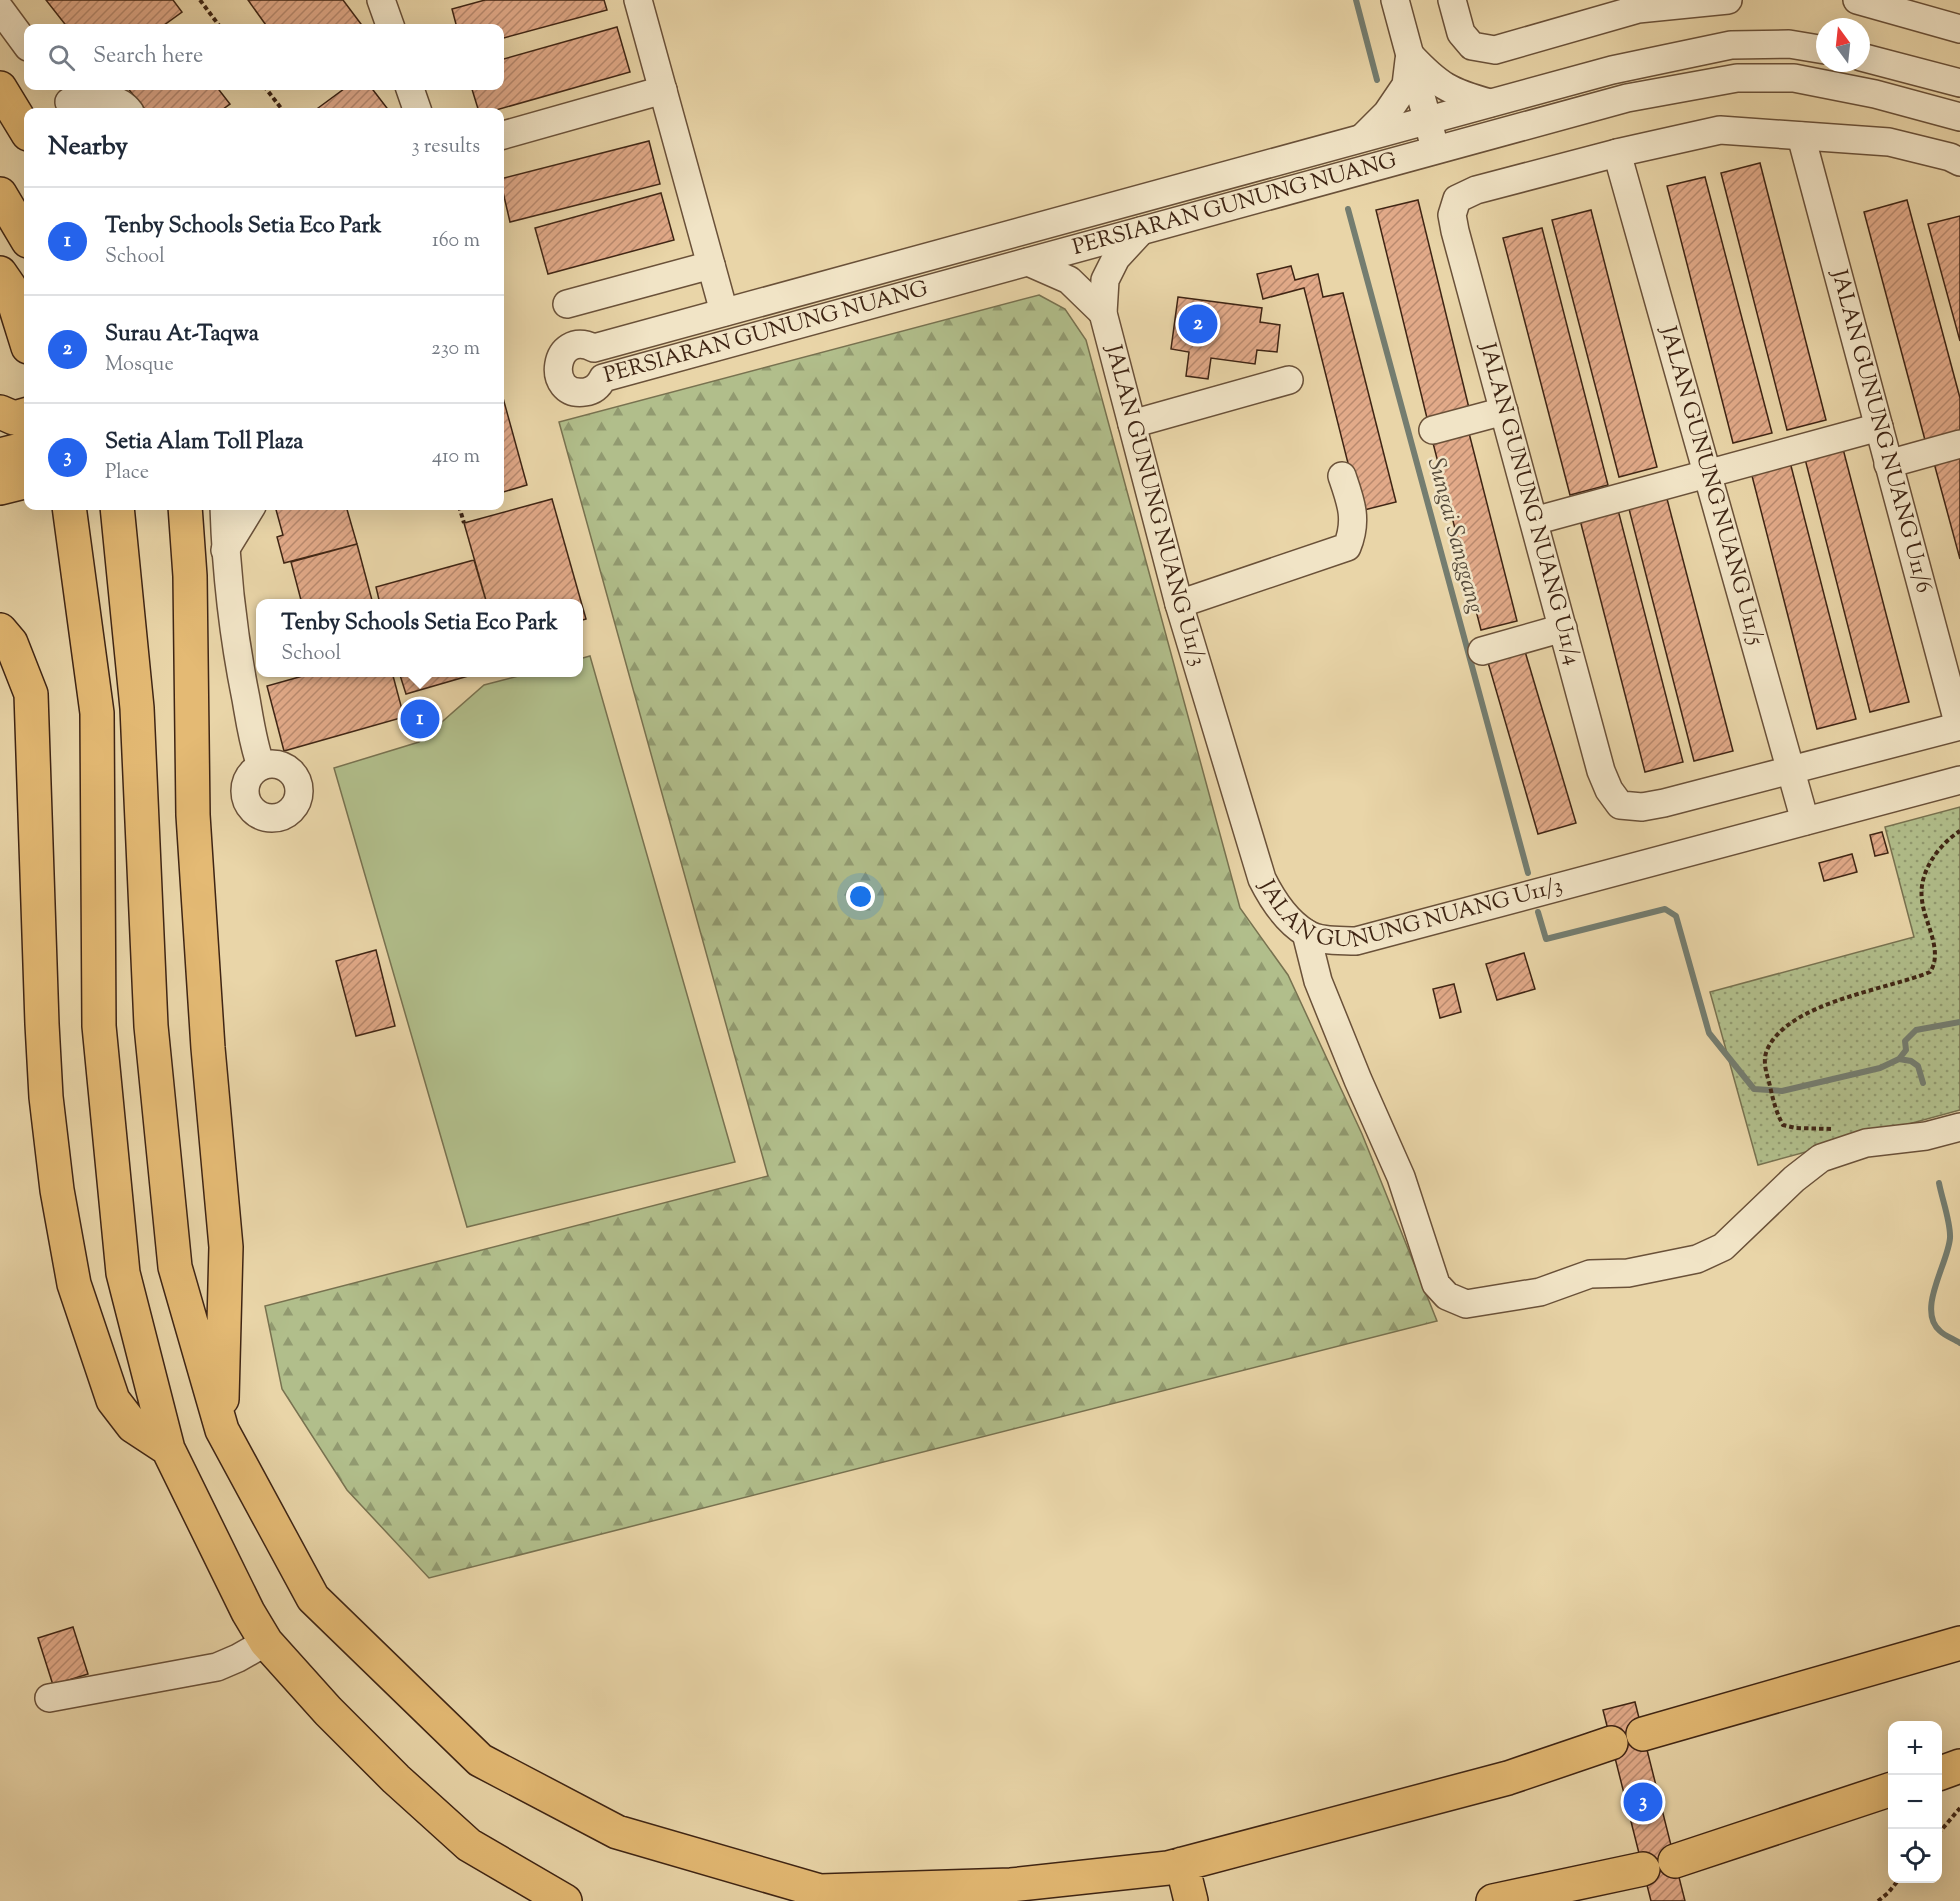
<!DOCTYPE html>
<html lang="en">
<head>
<meta charset="utf-8">
<style>
  body { margin:0; font-family:"Sorts Mill Goudy",serif; background:#f2f2f3; color:#1f2937 }
  .controls { position:absolute; right:18px; bottom:18px; display:grid; overflow:hidden; border-radius:12px; box-shadow:0 6px 24px #0002 }
  .controls button { width:54px; height:54px; display:grid; place-items:center; padding:0; border:0; border-bottom:2px solid #e0e1e3; background:#fff; color:#1f2937; font:30px sans-serif }
  .compass { position:absolute; left:1816px; top:18px; width:54px; height:54px; border-radius:50%; background:#fff; box-shadow:0 6px 24px #0002; rotate:345deg }
  .you { position:absolute; left:861px; top:897px; width:21px; height:21px; margin:-15px; border:4px solid #fff; border-radius:50%; background:#1a73e8; box-shadow:0 0 0 9px #1a73e833 }
  .badge { display:grid; place-items:center; width:39px; height:39px; border-radius:50%; background:#2563eb; color:#fff; font-size:20px; font-weight:700 }
  .pin { position:absolute; translate:-50% -50%; border:3px solid #fff; box-shadow:0 2px 6px #0006 }
  .popup { position:absolute; left:256px; top:599px; width:327px; height:78px; box-sizing:border-box; display:grid; place-content:center; border-radius:12px; background:#fff; filter:drop-shadow(0 2px 4px #0005); font-size:20px; white-space:nowrap; color:#747a83 }
  .popup b { font-size:22px; color:#1f2937 }
  .popup::after { content:''; position:absolute; left:50%; top:100%; margin-left:-12px; border:12px solid transparent; border-top-color:#fff }
  .list { margin:0; padding:0; list-style:none }
  h2 { display:flex; justify-content:space-between; align-items:center; height:78px; margin:0; padding:0 24px; font-size:26px }
  h2 small { font-size:20px; font-weight:400; color:#747a83 }
  .list li { display:grid; grid-template-columns:39px 1fr auto; gap:18px; align-items:center; box-sizing:border-box; height:108px; padding:0 24px; border-top:2px solid #e0e1e3 }
  .list b { display:block; font-size:22px; white-space:nowrap }
  .list p { margin:0; font-size:20px; white-space:nowrap; color:#747a83 }
  .list em { font-size:20px; font-style:normal; color:#747a83 }
  .icon { flex:none; width:33px; height:33px; fill:none; stroke:currentColor; stroke-width:2; stroke-linecap:round; stroke-linejoin:round }
  .map { position:relative; flex:none; width:1960px; height:1901px; overflow:hidden }
  .search { position:absolute; background:#fff; box-shadow:0 6px 24px #0002; left:24px; top:24px; width:480px; height:66px; display:flex; align-items:center; gap:15px; box-sizing:border-box; padding:0 21px; border-radius:12px; color:#747a83; font-size:22px }
  .panel { position:absolute; background:#fff; box-shadow:0 6px 24px #0002; left:24px; top:108px; width:480px; height:402px; border-radius:12px }
  .map>svg:first-child { display:block }
  .forest { fill:url(#forest-firs); stroke:#787250; stroke-width:1.5 }
  .park { fill:url(#park-dots); stroke:#787250; stroke-width:1.5 }
  .garden { fill:#b1be8b; stroke:#787250; stroke-width:1.5 }
  .lines { fill:none; stroke-linecap:round; stroke-linejoin:round }
  .stream { stroke:#747d70; stroke-width:6 }
  .building { fill:url(#building-hatch); stroke:#3f2514; stroke-width:1.5 }
  .minor-casing { stroke:#6a5139; stroke-width:30 }
  .highway-casing { stroke:#3f2514; stroke-width:36 }
  .path { stroke:#3f2514; stroke-width:4; stroke-dasharray:4.5 3; stroke-linecap:butt }
  .minor { stroke:#f1e4c6; stroke-width:27 }
  .highway { stroke:#e4ba74; stroke-width:33 }
  .labels { text-anchor:middle; dominant-baseline:central; stroke-width:5; stroke-linejoin:round; paint-order:stroke }
  .street-label { font-size:22px; fill:#3f2514; stroke:#f1e4c6 }
  .water-label { font-size:24px; font-style:italic; fill:#554a3a; stroke:#f1e4c6 }
</style>
</head>
<body>
<div class="map">
<svg width="1960" height="1901" viewBox="0 0 1960 1901">
  <defs>
    <pattern id="forest-firs" width="22" height="20" patternUnits="userSpaceOnUse" patternTransform="scale(1.5)"><rect width="22" height="20" fill="#b1be8b"/><path d="M5 1l3.5 6h-7zM16 11l3.5 6h-7z" fill="#919a70"/></pattern>
    <pattern id="park-dots" width="8" height="8" patternUnits="userSpaceOnUse" patternTransform="scale(1.5)"><rect width="8" height="8" fill="#b1be8b"/><path d="M2 2h.1M6 6h.1" fill="none" stroke="#919a70" stroke-width="1.8" stroke-linecap="round"/></pattern>
    <pattern id="building-hatch" width="6" height="6" patternUnits="userSpaceOnUse" patternTransform="scale(1.5)"><rect width="6" height="6" fill="#e2aa89"/><path d="M-1 1l2-2M0 6l6-6M5 7l2-2" fill="none" stroke="#b98a6f"/></pattern>
  </defs>
  <rect width="100%" height="100%" fill="#e9d5a8"/>
  <filter id="stains"><feTurbulence type="fractalNoise" baseFrequency=".00333" numOctaves="4"/><feColorMatrix values="0 0 0 0 .2 0 0 0 0 .09 0 0 0 0 .02 0 0 0 .5 -.17"/></filter>
  <radialGradient id="worn" r=".72"><stop offset=".6" stop-color="#630" stop-opacity="0"/><stop offset="1" stop-color="#630" stop-opacity=".3"/></radialGradient>
  <path class="forest" d="M1039 295 1065 309 1086 340 1240 908 1288 975 1362 1134 1437 1321 429 1578 347 1490 282 1389 265 1306 768 1176 559 422Z"/>
  <path class="park" d="M1960 807V1110L1758 1165 1710 992 1914 937 1885 827Z"/>
  <path class="garden" d="M590 656 735 1162 467 1227 334 768 419 742 484 685 530 673 579 672V659Z"/>
  <g class="lines">
    <path class="stream" d="M1356 0 1377 80
      M1348 209 1528 873
      M1538 912 1546 939 1665 909 1676 916 1709 1033 1754 1089 1782 1091 1880 1068 1899 1059 1911 1061 1918 1066 1923 1083
      M1899 1059 1906 1050 1905 1041 1916 1030 1960 1022
      M1939 1183C1942 1199 1951 1223 1950 1238 1948 1264 1916 1310 1940 1331 1945 1336 1954 1339 1960 1343"/>
  </g>
  <path class="building" d="M46 0H173L182 12 160 28H68Z
    M248 0H343L364 28H268Z
    M485 0H604L607 10 500 39V28H457L452 9Z
    M617 27 630 72 489 112H479L471 86H500V60Z
    M126 86H216L230 104 219 112H147Z
    M348 86H370L390 112H315L314 111Z
    M649 141 660 184 510 222 500 179Z
    M1760 163 1826 420 1787 430 1721 173Z
    M1705 177 1772 433 1733 443 1667 186Z
    M661 193 674 240 548 274 535 228Z
    M1418 200 1469 408 1427 418 1376 210Z
    M1907 200 1960 398V431L1925 440 1864 212Z
    M1591 210 1657 467 1619 477 1552 220Z
    M1960 216V341L1928 224Z
    M1542 228 1608 485 1570 495 1503 238Z
    M1291 266 1295 280 1318 274 1323 297 1343 293 1396 502 1360 511 1304 288 1263 299 1257 274Z
    M1178 297 1262 308 1260 322 1280 325 1277 352 1257 350 1255 364 1211 358 1208 379 1186 376 1189 352 1171 349Z
    M500 387 527 485 500 493Z
    M1469 433 1517 621 1481 630 1433 443Z
    M1842 445 1909 702 1870 712 1804 455Z
    M1960 456V559L1934 463Z
    M1790 462 1856 719 1817 729 1751 472Z
    M1666 495 1733 751 1694 761 1628 505Z
    M552 499 586 619 579 621V604H487L464 523Z
    M275 506H346L357 544 284 563 277 537 283 535Z
    M1617 506 1683 762 1645 772 1579 516Z
    M357 544 373 604H302L291 562Z
    M474 560 487 604H380L376 587Z
    M1524 648 1576 823 1538 834 1487 659Z
    M317 672H392L404 717 284 751 267 686Z
    M399 672H482L406 694Z
    M1882 832 1888 853 1875 856 1870 835Z
    M1852 854 1857 872 1824 881 1819 863Z
    M376 950 395 1026 356 1036 336 961Z
    M1524 953 1535 989 1497 1000 1486 964Z
    M1454 984 1461 1012 1440 1018 1433 989Z
    M73 1627 88 1674 53 1685 38 1638Z
    M1635 1702 1685 1901H1651L1603 1710Z"/>
  <g class="lines">
    <defs>
      <g id="minor">
        <path d="M381 0 391 28"/>
        <path d="M638 0 724 312"/>
        <path d="M1395 0 1432 137"/>
        <path d="M1452 0 1461 33 1472 46 1495 50 1638 9 1728 0"/>
        <path d="M1857 0 1960 29"/>
        <path d="M0 9 28 47"/>
        <path id="s1" d="M1825 50 1789 44 1731 45 1612 70 594 348C553 328 544 398 585 392 593 391 599 386 603 378L1627 98 1737 78H1794L1875 94 1960 117"/>
        <path d="M1410 55C1439 86 1450 92 1490 103"/>
        <path d="M1861 57 1960 83"/>
        <path d="M409 86 418 112"/>
        <path d="M69 102C91 100 115 92 130 112"/>
        <path d="M500 136 663 90"/>
        <path id="s2" d="M1801 136 1959 726"/>
        <path d="M1363 137 1387 113 1406 85 1409 60"/>
        <path id="s3" d="M1617 153 1805 821"/>
        <path id="s4" d="M1960 162 1950 157 1889 142 1720 130 1617 153 1476 190 1457 199 1452 215 1455 231 1601 771 1609 790 1620 805 1642 807 1664 803 1960 726"/>
        <path id="s5" d="M1141 231 1116 258 1105 280 1103 313 1179 604 1262 879C1272 899 1286 921 1306 933 1320 942 1340 940 1356 941L1960 780"/>
        <path d="M1028 262 1069 280 1103 313"/>
        <path d="M567 304 711 265"/>
        <path d="M1132 424 1289 380"/>
        <path d="M1433 430 1504 411"/>
        <path d="M1888 464 1960 444"/>
        <path d="M224 506C226 571 233 635 246 699 250 722 253 744 261 766"/>
        <path d="M1534 521 1879 427"/>
        <path d="M225 550 252 506"/>
        <path d="M1179 604 1347 547C1358 520 1351 502 1342 476"/>
        <path d="M1482 651 1563 628"/>
        <circle cx="272" cy="791" r="27"/>
        <path d="M1306 933 1318 981 1358 1080 1401 1177 1436 1284 1447 1296 1466 1304 1540 1292 1590 1274 1628 1273 1697 1259 1723 1247 1794 1179 1821 1158 1866 1143 1926 1136 1960 1127"/>
        <path d="M49 1698 217 1667 238 1658 266 1642"/>
      </g>
      <path id="highway" d="M0 88 28 134
        M0 194 28 241
        M0 273 9 286 28 347
        M0 412 14 418 28 414
        M0 455 28 448
        M0 488 28 481
        M69 506 97 713 99 1026 123 1273 168 1449 248 1612 266 1642 328 1711 396 1779 469 1845 565 1901
        M117 506 137 708 151 1026 175 1267 222 1430 313 1598 480 1760 617 1832 820 1891 1011 1885 1168 1868 1508 1778 1611 1743
        M185 506 190 576 193 815 208 1048 226 1247 222 1399
        M0 630 11 643 31 694 42 1024 46 1097 57 1190 74 1284 113 1400 133 1426 168 1449
        M1643 1734 1960 1643
        M1938 1774 1960 1766
        M1675 1861 1892 1789
        M1182 1864 1191 1901
        M1493 1901 1643 1869"/>
    </defs>
    <use href="#minor" class="minor-casing"/>
    <use href="#highway" class="highway-casing"/>
    <path class="path" d="M200 0 221 28
      M264 86 284 112
      M459 506 464 523
      M1831 1129 1796 1128 1783 1125C1776 1112 1773 1100 1770 1086 1767 1074 1762 1062 1767 1050 1788 1002 1886 990 1930 972 1944 951 1924 922 1922 900 1918 873 1938 845 1960 831
      M1938 1834 1960 1808
      M1878 1901 1888 1893 1900 1878"/>
    <use href="#minor" class="minor"/>
    <use href="#highway" class="highway"/>
  </g>
  <g class="labels">
    <g class="street-label">
      <text stroke="none"><textPath href="#s1" startOffset="2042">PERSIARAN GUNUNG NUANG</textPath></text>
      <text stroke="none"><textPath href="#s1" startOffset="1556">PERSIARAN GUNUNG NUANG</textPath></text>
      <text stroke="none"><textPath href="#s2" startOffset="306">JALAN GUNUNG NUANG U11/6</textPath></text>
      <text stroke="none"><textPath href="#s3" startOffset="346">JALAN GUNUNG NUANG U11/5</textPath></text>
      <text stroke="none"><textPath href="#s4" startOffset="832">JALAN GUNUNG NUANG U11/4</textPath></text>
      <text stroke="none"><textPath href="#s5" startOffset="294">JALAN GUNUNG NUANG U11/3</textPath></text>
      <text stroke="none"><textPath href="#s5" startOffset="852">JALAN GUNUNG NUANG U11/3</textPath></text>
    </g>
    <g class="water-label">
      <text transform="translate(1455 536) rotate(75)">Sungai Sanggang</text>
    </g>
  </g>
  <rect width="100%" height="100%" filter="url(#stains)"/>
  <rect width="100%" height="100%" fill="url(#worn)"/>
</svg>
<div class="controls">
<button>+</button>
<button>−</button>
<button><svg class="icon" aria-label="locate" viewBox="0 0 24 24"><circle cx="12" cy="12" r="6"/><path d="M12 2v4M12 18v4M2 12h4M18 12h4"/></svg></button>
</div>
<svg class="compass" viewBox="-18 -18 36 36"><path d="M0-13l5 13h-10z" fill="#e53935"/><path d="M0 13l5-13h-10z" fill="#747a83"/></svg>
<div class="you"></div>
<div class="pin badge" style="left:420px;top:719px">1</div>
<div class="popup"><b>Tenby Schools Setia Eco Park</b>School</div>
<div class="pin badge" style="left:1198px;top:324px">2</div>
<div class="pin badge" style="left:1643px;top:1802px">3</div>
<div class="search"><svg class="icon" aria-label="search" viewBox="0 0 24 24"><circle cx="10" cy="10" r="6"/><path d="M15 15l6 6"/></svg>Search here</div>
<section class="panel">
<h2>Nearby<small>3 results</small></h2>
<ul class="list">
<li><span class="badge">1</span><div><b>Tenby Schools Setia Eco Park</b><p>School</p></div><em>160 m</em></li>
<li><span class="badge">2</span><div><b>Surau At-Taqwa</b><p>Mosque</p></div><em>230 m</em></li>
<li><span class="badge">3</span><div><b>Setia Alam Toll Plaza</b><p>Place</p></div><em>410 m</em></li>
</ul>
</section>
</div>
</body>
</html>
